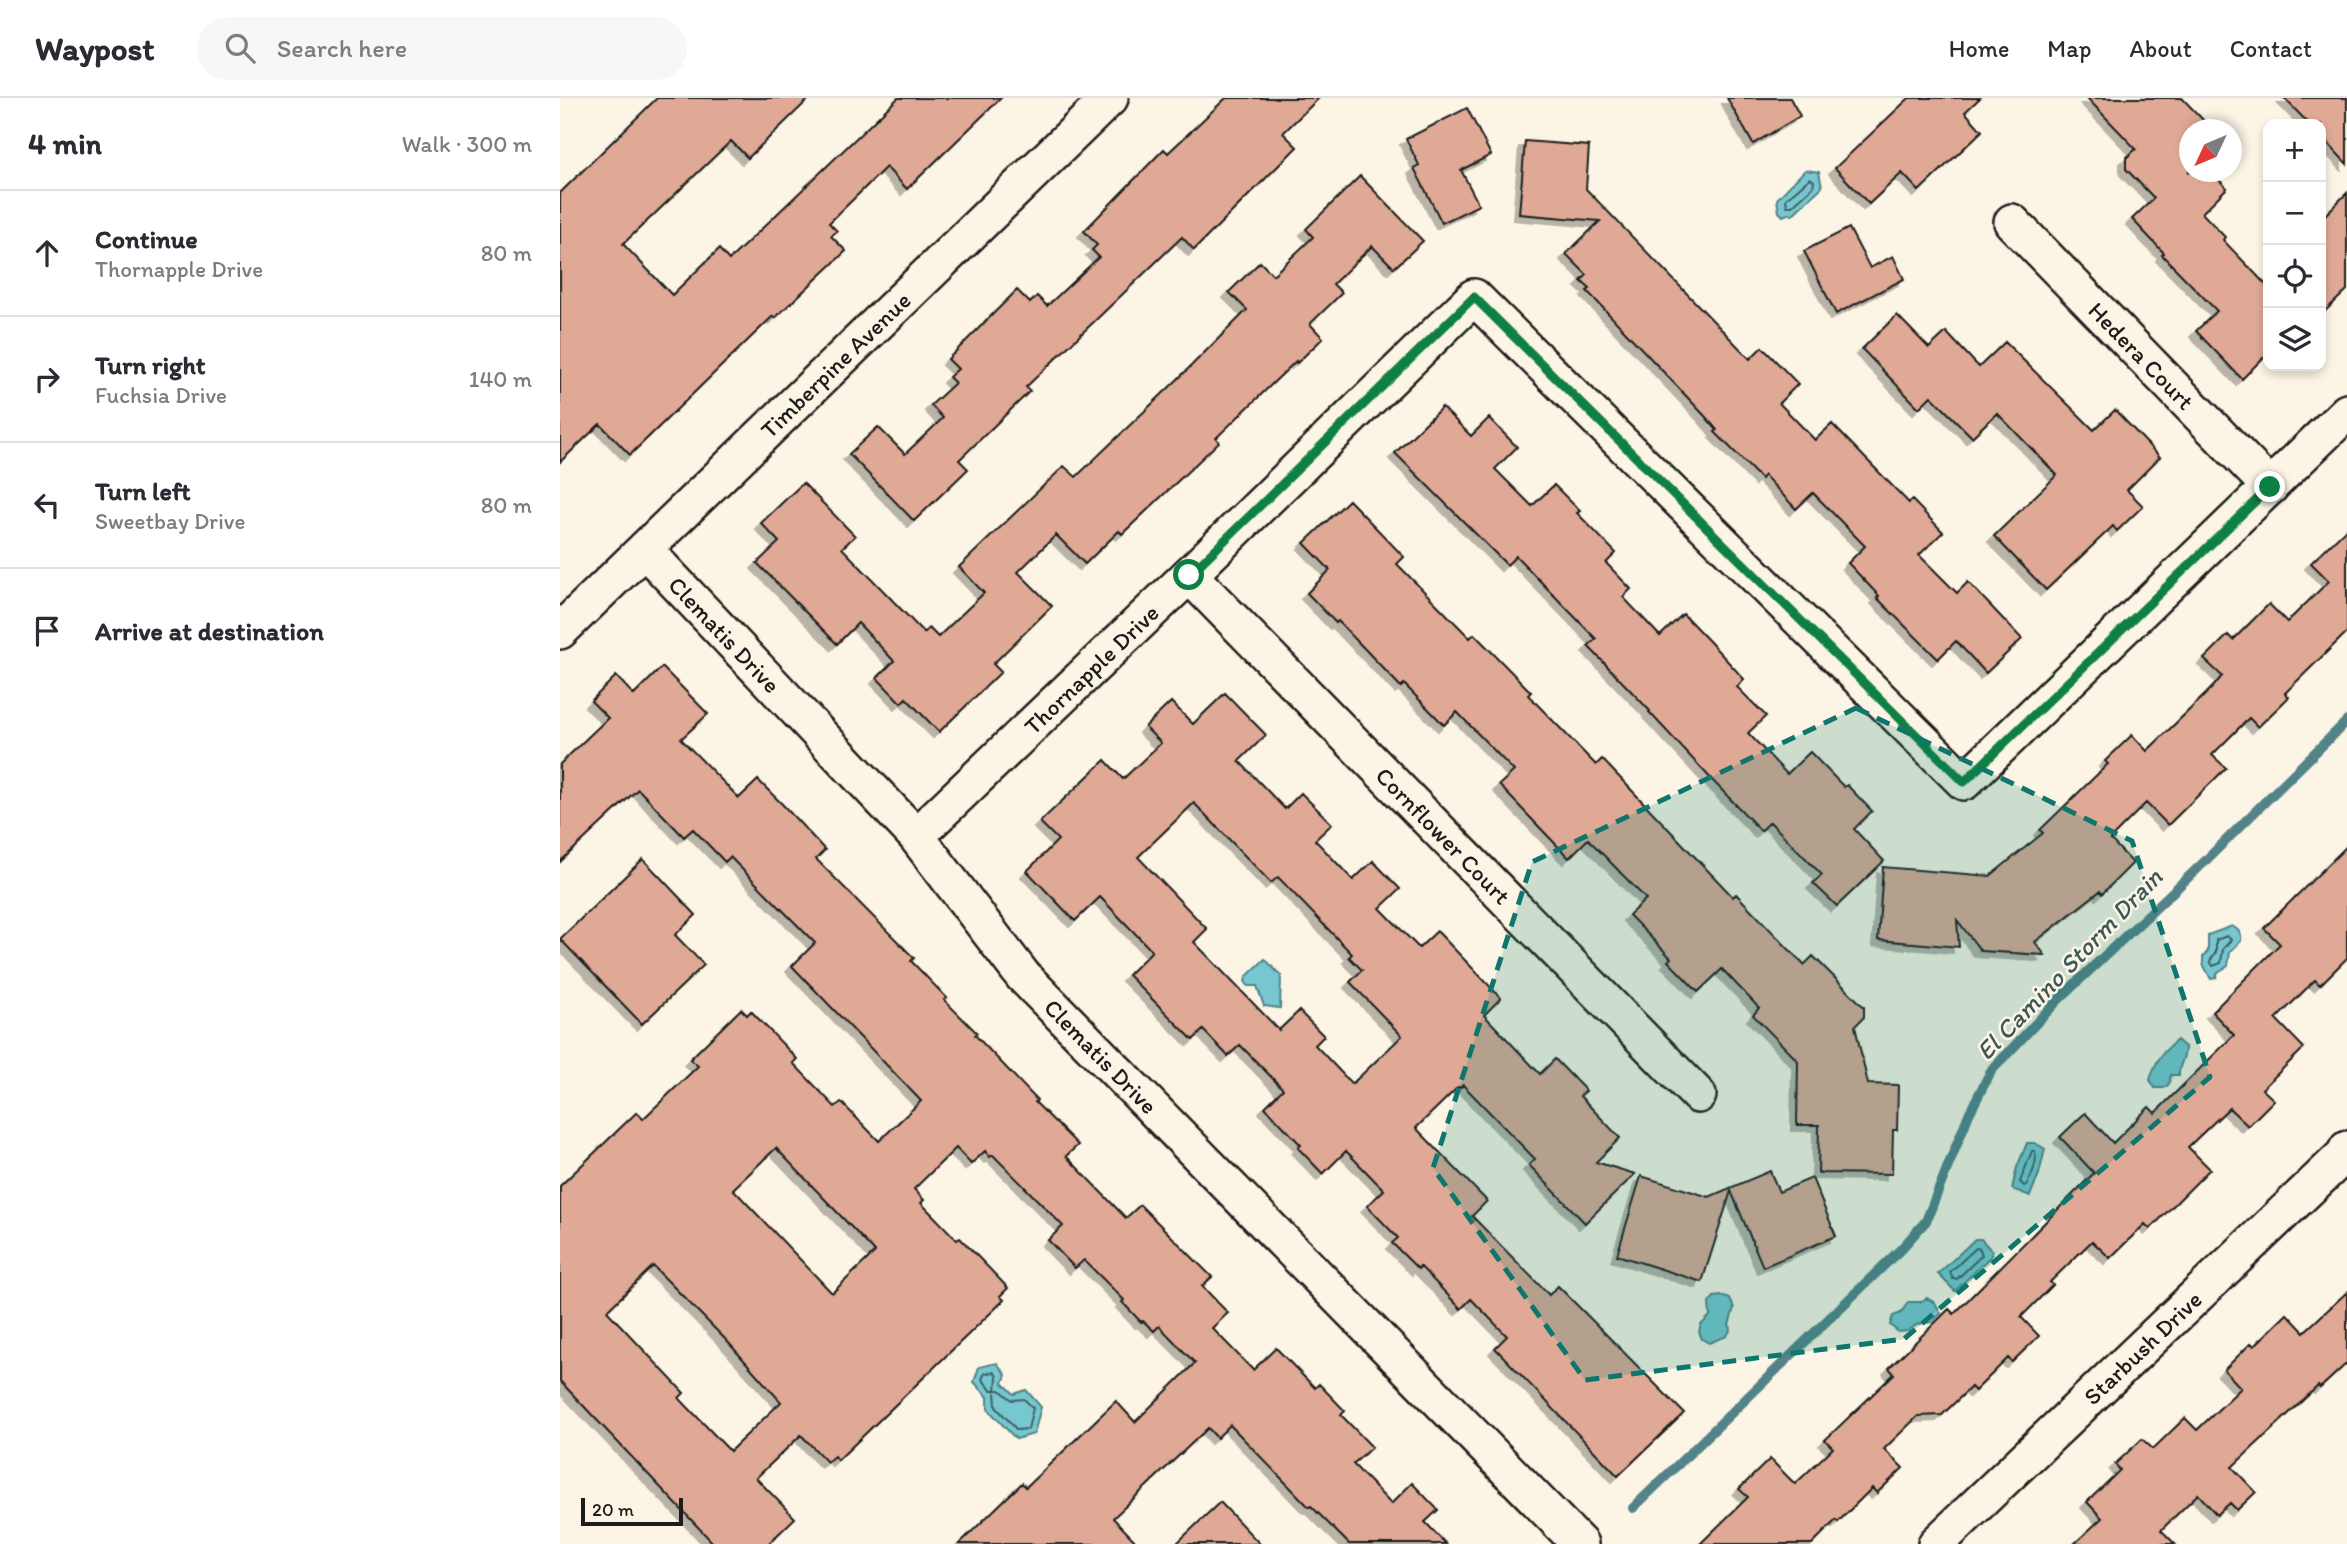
<!DOCTYPE html>
<html lang="en">
<head>
<meta charset="utf-8">
<style>
  body { margin:0; font-family:Itim,sans-serif; background:#f7f7f7; color:#2b2b33 }
  .controls { position:absolute; right:21px; top:21px; display:grid; overflow:hidden; border-radius:14px; box-shadow:0 4px 10px #0003 }
  .controls button { width:63px; height:63px; display:grid; place-items:center; padding:0; border:0; border-bottom:2px solid #e1e1e2; background:#fff; color:#2b2b33; font:35px sans-serif }
  .compass { position:absolute; left:1619px; top:21px; width:63px; height:63px; border-radius:50%; background:#fff; box-shadow:0 4px 10px #0003; rotate:226deg }
  .scale { position:absolute; left:21px; bottom:18px; width:102px; box-sizing:border-box; padding-left:7px; border:4px solid #1c1c1c; border-top:0; font-size:19px; line-height:24px; white-space:nowrap; color:#1c1c1c; -webkit-text-stroke:5px #fcf5e5; paint-order:stroke }
  .stop { position:absolute; width:21px; height:21px; margin:-16px; border:5px solid #0b8043; border-radius:50%; background:#fff }
  .stop.end { background:#0b8043; border-color:#fff; box-shadow:0 2px 7px #0008 }
  .list { margin:0; padding:0; list-style:none }
  h2 { display:flex; justify-content:space-between; align-items:center; height:91px; margin:0; padding:0 28px; font-size:30px }
  h2 small { font-size:23px; font-weight:400; color:#7c7c81 }
  .list li { display:grid; grid-template-columns:46px 1fr auto; gap:21px; align-items:center; box-sizing:border-box; height:126px; padding:0 28px; border-top:2px solid #e1e1e2 }
  .list b { display:block; font-size:26px; white-space:nowrap }
  .list p { margin:0; font-size:23px; white-space:nowrap; color:#7c7c81 }
  .list em { font-size:23px; font-style:normal; color:#7c7c81 }
  .icon { flex:none; width:38px; height:38px; fill:none; stroke:currentColor; stroke-width:2; stroke-linecap:round; stroke-linejoin:round }
  .map { position:relative; flex:none; width:1787px; height:1446px; overflow:hidden }
  header { display:flex; align-items:center; gap:42px; box-sizing:border-box; height:98px; padding:0 35px; background:#fff; border-bottom:2px solid #e1e1e2 }
  header strong { font-size:33px }
  nav { display:flex; gap:38px; margin-inline-start:auto; font-size:24px }
  .search { width:490px; height:63px; background:#f7f7f7; display:flex; align-items:center; gap:18px; box-sizing:border-box; padding:0 24px; border-radius:38px; color:#7c7c81; font-size:26px }
  main { display:flex }
  aside { flex:1; background:#fff }
  .map>svg:first-child { display:block }
  .water { fill:#76c7d0; stroke:#528388; stroke-width:2 }
  .lines { fill:none; stroke-linecap:round; stroke-linejoin:round }
  .shore { stroke:#406064; stroke-width:2 }
  .stream { stroke:#528388; stroke-width:10 }
  .building { fill:#dfa995; stroke:#1c1c1c; stroke-width:2; fill-rule:evenodd; filter:url(#shadow) }
  .minor-casing { stroke:#1c1c1c; stroke-width:40 }
  .minor { stroke:#fcf5e5; stroke-width:35 }
  .route { stroke:#0b8043; stroke-width:9 }
  .marked { fill:#0f766e; fill-opacity:0.2; stroke:#0f766e; stroke-width:5; stroke-dasharray:14 9; stroke-linejoin:round }
  .labels { text-anchor:middle; dominant-baseline:central; stroke-width:5; stroke-linejoin:round; paint-order:stroke }
  .street-label { font-size:24px; fill:#1c1c1c; stroke:#fcf5e5 }
  .water-label { font-size:26px; font-style:italic; fill:#3c585b; stroke:#fcf5e5 }
</style>
</head>
<body>
<header>
<strong>Waypost</strong>
<div class="search"><svg class="icon" aria-label="search" viewBox="0 0 24 24"><circle cx="10" cy="10" r="6"/><path d="M15 15l6 6"/></svg>Search here</div>
<nav><a>Home</a><a>Map</a><a>About</a><a>Contact</a></nav>
</header>
<main>
<aside>
<h2>4 min<small>Walk · 300 m</small></h2>
<ul class="list">
<li><svg class="icon" aria-label="ahead" viewBox="0 0 24 24"><path d="M12 20V5M6 11l6-6 6 6"/></svg><div><b>Continue</b><p>Thornapple Drive</p></div><em>80 m</em></li>
<li><svg class="icon" aria-label="right" viewBox="0 0 24 24"><path d="M7 20v-9h11M14 6l5 5-5 5"/></svg><div><b>Turn right</b><p>Fuchsia Drive</p></div><em>140 m</em></li>
<li><svg class="icon" aria-label="left" viewBox="0 0 24 24"><path d="M17 20v-9H6M10 6l-5 5 5 5"/></svg><div><b>Turn left</b><p>Sweetbay Drive</p></div><em>80 m</em></li>
<li><svg class="icon" aria-label="arrive" viewBox="0 0 24 24"><path d="M6 21V4h12l-3 4 3 4H6"/></svg><div><b>Arrive at destination</b></div></li>
</ul>
</aside>
<div class="map">
<svg width="1787" height="1446" viewBox="0 0 1787 1446">
  <defs>
    <filter id="shadow"><feDropShadow dx="-6" dy="6" stdDeviation="0" flood-color="#0004"/></filter>
  </defs>
  <rect width="100%" height="100%" fill="#fcf5e5"/>
  <filter id="ink" filterUnits="userSpaceOnUse"><feTurbulence type="fractalNoise" baseFrequency=".0143" numOctaves="2"/><feDisplacementMap in="SourceGraphic" scale="14" xChannelSelector="R" yChannelSelector="G"/><feConvolveMatrix kernelMatrix="1 2 1 2 8 2 1 2 1" color-interpolation-filters="sRGB"/></filter>
  <g filter="url(#ink)">
    <path class="water" d="M1245 72 1259 74 1262 89 1232 117 1230 115 1223 118 1219 114 1217 101Z
      M1672 828C1679 832 1682 835 1681 843L1670 854 1668 868 1658 874 1656 880 1651 881 1643 866V859L1648 853V837Z
      M705 861 721 878 720 910 704 908 697 888H688L685 883 687 878Z
      M1617 942 1625 949C1626 960 1618 967 1619 977H1611L1609 986 1604 990H1595L1590 982C1595 964 1602 954 1617 942Z
      M1467 1045H1475L1485 1051 1479 1076 1470 1098 1452 1091 1457 1069Z
      M1415 1141H1421L1432 1153 1431 1158 1395 1193 1378 1176Z
      M1162 1198 1170 1201 1174 1210 1169 1227 1171 1230 1167 1238 1149 1245 1142 1241 1139 1234 1141 1227 1150 1218 1149 1205 1154 1199Z
      M1367 1200 1375 1205 1381 1215 1372 1224 1358 1226 1348 1233 1338 1234 1330 1227 1333 1218 1341 1215 1348 1204H1360Z
      M437 1265 446 1277 443 1285 454 1296 466 1292 481 1309 474 1336 456 1341 428 1311V1299L414 1284 419 1269Z"/>
    <g class="lines">
      <path class="shore" d="M1250 80 1254 83 1253 89 1232 108H1227L1226 101Z
        M1667 838 1671 842 1663 851 1661 865 1653 868 1650 863 1656 854V842Z
        M1472 1053H1475C1478 1064 1472 1077 1467 1086L1464 1088 1460 1084Z
        M1416 1150 1420 1151 1422 1157 1397 1181H1393L1390 1174Z
        M434 1274 437 1278 436 1292H440L452 1302 464 1301 473 1310 468 1331 457 1332 436 1309 435 1292H431L422 1281 425 1275Z"/>
      <path class="stream" d="M1073 1410 1341 1151 1366 1123 1409 1016 1431 973 1499 901 1638 770 1787 623"/>
    </g>
    <path class="building" d="M97 0H250L188 60 171 43 63 146 112 197 159 151 169 162 338 0H441L347 91 326 69 269 125 277 133 271 138 286 153 215 220 213 218 182 248 70 357 40 326 0 364V95Z
      M666 0H759L723 35 737 49 634 152 622 139 466 289 470 293 399 362 408 371 354 423 289 356 318 329 345 356 383 320 371 307 395 285 389 279 398 271 388 261 457 192 470 205 477 198 487 208 539 159 532 152 537 147 524 133 604 51 608 55Z
      M1167 0H1230L1240 18 1193 46Z
      M1349 0H1420L1405 14 1422 33 1359 93 1342 75 1309 106 1275 70Z
      M1527 0H1622L1649 28 1645 32H1629V47L1627 49 1629 51V74H1651L1667 90 1642 115 1665 139 1663 142 1708 189V255L1682 281 1636 233 1657 213 1602 157 1604 155 1572 121 1594 100 1566 71V60L1576 51Z
      M1724 0H1787V66L1761 38V26H1749Z
      M907 10 931 57 901 72 919 107 882 125 854 70 859 67 846 41Z
      M965 43 1029 48 1026 91 1190 261 1202 249 1238 286 1219 305 1255 342 1272 326 1349 405 1352 402 1383 434 1359 457 1397 495 1408 484 1462 541 1426 575 1396 543 1378 561 1317 500 1319 498 1288 465 1305 448 1253 395 1236 411 1204 377 1201 381 1155 334 1157 332 1144 317 1027 193 1030 191 1021 183 1027 177 1006 156 1040 123 959 116Z
      M800 78 863 143 834 170 812 148 773 186 782 195 750 226 763 240 737 265 736 263 656 340 659 344 562 436 559 433 525 466 496 437 458 474 492 508 433 566 441 574 379 634 346 600 341 605 317 580 334 563 298 525 277 546 197 465 219 444 201 425 243 385 295 438 282 450 364 535 369 530 378 539 424 495 399 469 504 368 516 379 618 281 687 212 669 194 700 164 713 177 753 139 746 131Z
      M1787 95V192L1761 217V121Z
      M1289 130 1310 170 1333 158 1344 181 1276 216 1244 153Z
      M1337 217 1369 250 1386 234 1419 269 1445 244 1534 332 1555 312 1600 359 1567 392 1583 408 1557 433 1553 428 1486 492 1434 438 1497 377 1437 315 1412 339 1371 298 1359 310 1302 251Z
      M882 309 911 338 929 320 957 349 935 371 972 408 994 387 1020 413 1017 415 1056 455 1046 465 1071 491 1063 499 1100 538 1123 516 1149 543 1184 581 1177 589 1206 618 1188 635 1227 676 1250 654 1284 689 1287 687 1312 713 1294 731 1324 763 1277 808 1253 785 1262 777 1210 724 1201 733 1154 684 1089 614 1090 613 1028 548 1036 541 956 458 947 467 835 355Z
      M789 402 844 459 837 466 910 540 914 536 971 594 968 597 1036 667 1042 661 1173 799 1176 796 1244 867 1253 858 1304 909V919L1295 928 1308 986 1338 987 1337 1032H1333L1332 1076 1258 1075 1259 1027H1237L1238 963 1193 917 1199 910 1162 871 1138 894 1108 863 1111 860 1069 817 1086 801 1028 741 1009 760 939 687 954 673 897 614 884 627 844 586 841 589 778 523 776 525 747 495 770 472 744 445Z
      M1787 430V534L1725 595 1729 599 1698 629 1689 620 1652 657 1666 670 1608 727 1586 705 1550 741 1573 765 1542 796 1540 793 1475 844 1485 857 1421 853 1397 822 1399 849 1318 842 1323 769 1430 778 1483 735 1480 732 1548 666 1545 663 1572 637 1587 653 1653 589 1662 578 1644 561 1668 537 1673 542 1709 506 1727 524 1769 483 1751 465Z
      M102 569 148 616 121 641 179 700 198 682 223 707 265 752 256 761 354 860 351 863 387 900 384 902 417 935 415 937 477 1002 475 1004 518 1047 506 1058 566 1120 580 1107 652 1179 642 1188 668 1215 652 1230 693 1272 716 1250 755 1290 759 1286 785 1313 781 1317 812 1349 793 1366 831 1406 852 1385 878 1412 865 1424 886 1446H789L751 1408 749 1409 670 1327 657 1340 648 1330 553 1420 578 1446H399L462 1385 466 1389 556 1303 575 1324 635 1265 599 1228 594 1233 583 1223 581 1224 562 1204 564 1202 524 1162 515 1170 488 1142 503 1128 433 1057 430 1059 425 1053 411 1066 396 1050 354 1091 364 1102 361 1105 397 1142 400 1140 448 1190 440 1198 444 1202 278 1362 274 1358 267 1364 241 1337 196 1380 235 1420 208 1446H154L0 1283V1088L77 1014 83 1021 138 968 130 961 181 911 187 917 191 913 237 961 233 965 275 1009 281 1004 319 1043 361 1003 232 868 255 845 170 759 165 764 133 731 124 739 78 691 0 764V666L48 620 31 603 56 578 74 597ZM216 1050 315 1154 272 1195 173 1091ZM93 1168 167 1243 221 1304 170 1353 119 1300 124 1295 47 1213Z
      M665 595 706 637 679 663 725 711 741 695 772 726 755 742 793 782 813 763 840 791 820 810 859 850 877 833 941 900 924 917 980 976 995 961 1026 993 1020 998 1060 1040 1036 1064 1075 1076 1025 1125 969 1067 975 1061 903 987 900 990 898 989 856 1030 927 1103 912 1118 989 1197 998 1188 1124 1315 1058 1378 935 1250 947 1238 911 1201 901 1211 860 1168 858 1171 832 1145 838 1140 807 1108 824 1092 786 1053 763 1076 738 1050 741 1047 705 1009 723 991 680 947 668 958 643 932 633 942 568 877 592 853 540 799 515 823 467 773 498 742 480 724 545 662 563 681 601 645 585 629 611 604 633 626ZM634 705 711 785 718 779 792 856 789 859 802 872 790 884 842 938 792 986 755 947 764 938 739 913 719 932 634 844 647 831 578 759Z
      M1787 748V860L1760 887 1755 882 1716 921 1744 950 1702 991 1714 1002 1688 1028 1669 1010 1628 1049 1650 1071 1590 1131 1585 1126 1550 1160 1532 1143 1490 1184 1493 1187 1461 1219 1479 1238 1452 1264 1448 1260 1415 1293 1411 1289 1382 1317 1358 1318 1324 1351 1343 1370 1317 1395 1312 1390 1278 1424 1276 1422 1252 1446H1140L1188 1399 1179 1391 1210 1361 1235 1386 1273 1350 1265 1342 1334 1276 1329 1270 1389 1211 1394 1216 1534 1075 1500 1039 1525 1015 1553 1045 1589 1009 1595 1015 1674 937 1652 914 1720 846 1704 830Z
      M83 761 136 817 115 837 144 867 82 926 0 841Z
      M1210 1073 1219 1094 1252 1080 1276 1138 1203 1169 1171 1093 1142 1184 1057 1157 1081 1078 1149 1099Z
      M1787 1194V1265L1760 1290 1758 1288 1672 1369 1696 1394 1677 1412 1670 1405 1657 1417 1638 1396 1601 1432 1615 1446H1514L1542 1420 1527 1404 1560 1372 1555 1366 1582 1341 1593 1351 1625 1320 1637 1332 1681 1290 1664 1272 1691 1245 1694 1248 1727 1216 1744 1234Z
      M660 1404 700 1446H616Z"/>
    <g class="lines">
      <defs>
        <g id="minor">
          <path id="s1" d="M1452 124 1710 389"/>
          <path id="s2" d="M85 452 356 738 463 878 1020 1446"/>
          <path id="s3" d="M629 477 1138 997"/>
          <path id="s4" d="M0 533 550 0"/>
          <path id="s5" d="M356 738 629 477 914 199 1404 684 1787 314"/>
          <path id="s6" d="M1376 1446 1784 1057 1787 1051"/>
        </g>
      </defs>
      <use href="#minor" class="minor-casing"/>
      <use href="#minor" class="minor"/>
    </g>
  </g>
  <g class="lines" filter="url(#ink)">
    <path class="route" d="M629 477 914 199 1404 684 1710 389"/>
  </g>
  <path class="marked" d="M1296 610 1572 743 1650 979 1344 1241 1025 1282 873 1070 972 764Z"/>
  <g class="labels">
    <g class="street-label">
      <text stroke="none"><textPath href="#s1" startOffset="186">Hedera Court</textPath></text>
      <text stroke="none"><textPath href="#s4" startOffset="383">Timberpine Avenue</textPath></text>
      <text stroke="none"><textPath href="#s2" startOffset="116">Clematis Drive</textPath></text>
      <text stroke="none"><textPath href="#s5" startOffset="242">Thornapple Drive</textPath></text>
      <text stroke="none"><textPath href="#s3" startOffset="364">Cornflower Court</textPath></text>
      <text stroke="none"><textPath href="#s2" startOffset="682">Clematis Drive</textPath></text>
      <text stroke="none"><textPath href="#s6" startOffset="285">Starbush Drive</textPath></text>
    </g>
    <g class="water-label">
      <text transform="translate(1509 866) rotate(-46)">El Camino Storm Drain</text>
    </g>
  </g>
</svg>
<div class="controls">
<button>+</button>
<button>−</button>
<button><svg class="icon" aria-label="locate" viewBox="0 0 24 24"><circle cx="12" cy="12" r="6"/><path d="M12 2v4M12 18v4M2 12h4M18 12h4"/></svg></button>
<button><svg class="icon" aria-label="layers" viewBox="0 0 24 24"><path d="M12 4l9 5-9 5-9-5zM3 14l9 5 9-5"/></svg></button>
</div>
<svg class="compass" viewBox="-18 -18 36 36"><path d="M0-13l5 13h-10z" fill="#e53935"/><path d="M0 13l5-13h-10z" fill="#7c7c81"/></svg>
<div class="scale">20 m</div>
<div class="stop" style="left:629px;top:477px"></div>
<div class="stop end" style="left:1710px;top:389px"></div>
</div>
</main>
</body>
</html>
